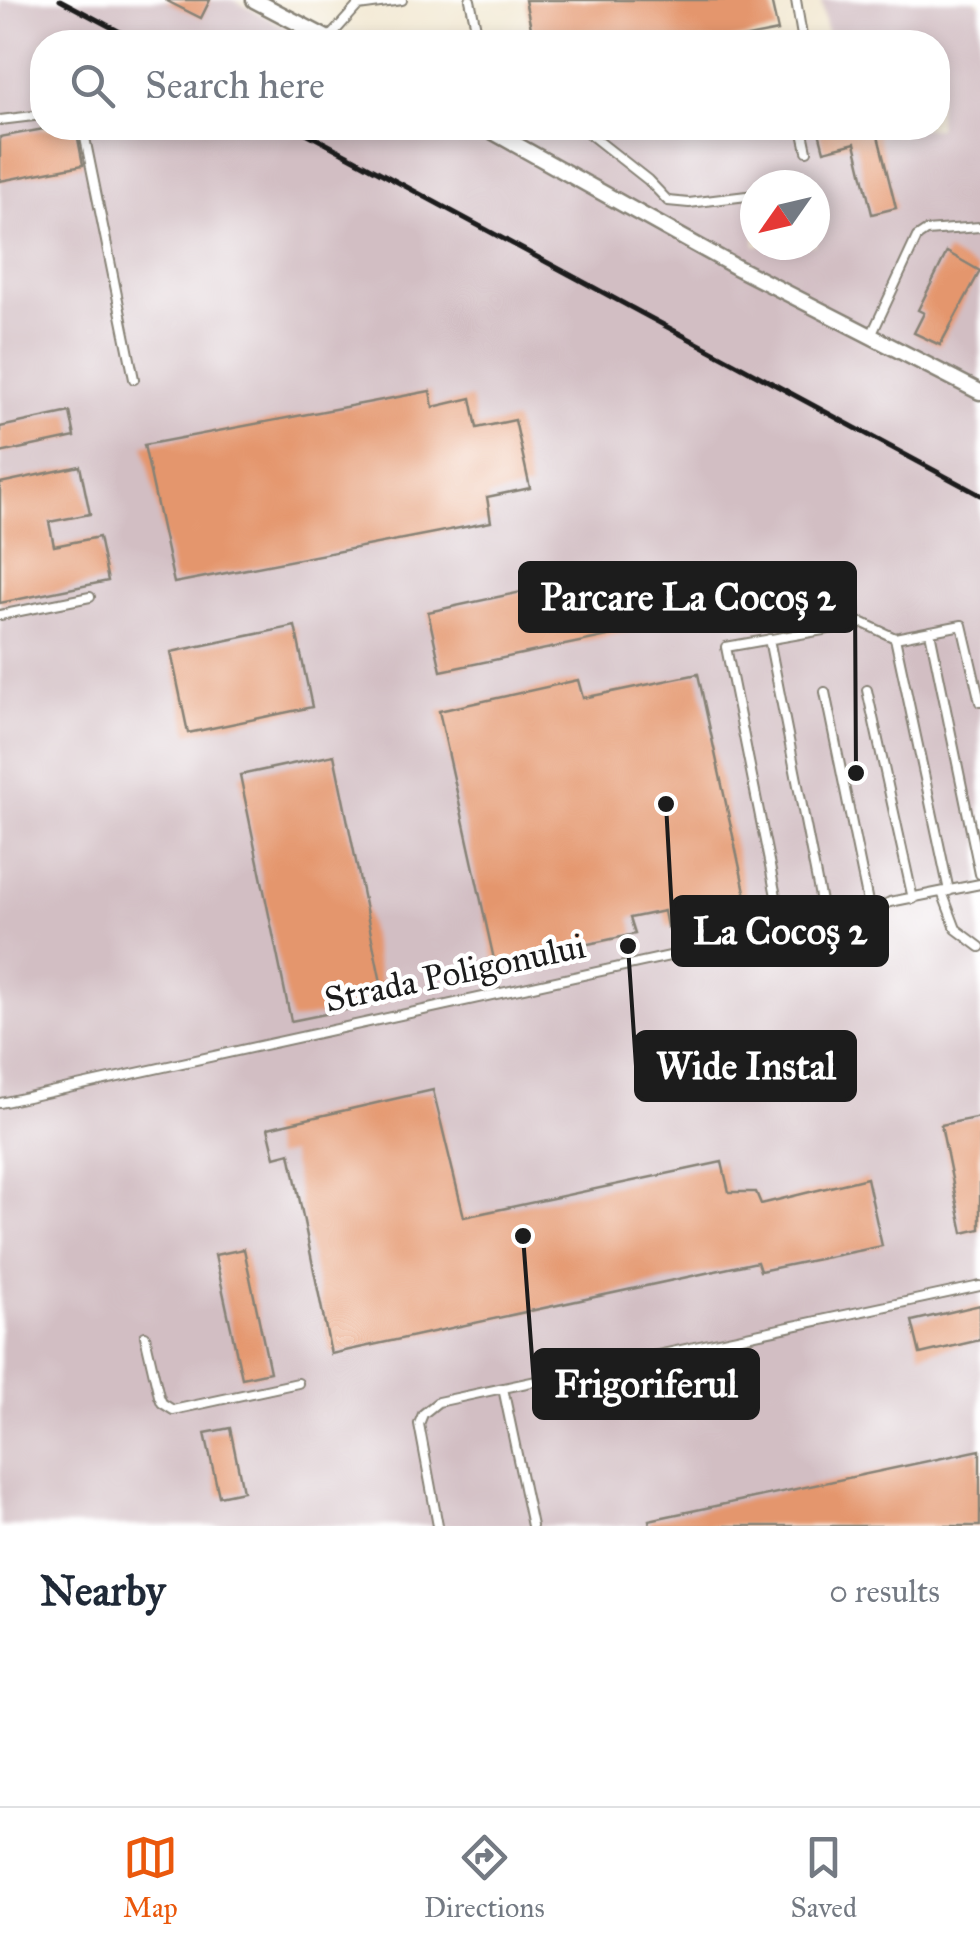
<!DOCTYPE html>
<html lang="en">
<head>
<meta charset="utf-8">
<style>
  body { margin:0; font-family:"IM FELL Great Primer",serif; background:#f2f2f3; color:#1f2937 }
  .compass { position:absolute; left:740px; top:170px; width:90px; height:90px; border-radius:50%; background:#fff; box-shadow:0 5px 15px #0003; rotate:236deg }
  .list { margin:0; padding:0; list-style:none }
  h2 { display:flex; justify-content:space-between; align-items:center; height:130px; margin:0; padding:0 40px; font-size:42px }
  h2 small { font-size:32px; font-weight:400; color:#747a83 }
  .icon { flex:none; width:55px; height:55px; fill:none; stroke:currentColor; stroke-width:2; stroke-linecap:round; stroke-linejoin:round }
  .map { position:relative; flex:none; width:980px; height:1526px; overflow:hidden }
  .search { position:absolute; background:#fff; box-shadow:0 5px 15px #0003; left:30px; right:30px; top:30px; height:110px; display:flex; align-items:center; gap:25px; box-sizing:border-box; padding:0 35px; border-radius:40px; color:#747a83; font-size:38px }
  .sheet { height:280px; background:#fff }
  nav { display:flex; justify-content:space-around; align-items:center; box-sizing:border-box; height:140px; border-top:2px solid #e0e1e3; background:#fff; font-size:28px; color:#747a83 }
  nav a { display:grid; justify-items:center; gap:5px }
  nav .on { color:#ea580c }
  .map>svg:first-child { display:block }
  .industrial { fill:#d2bec3; fill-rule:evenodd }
  .building { fill:#e4966d }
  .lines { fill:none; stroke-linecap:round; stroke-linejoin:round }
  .service-casing { stroke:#878276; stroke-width:12 }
  .minor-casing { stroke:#878276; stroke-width:19 }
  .service { stroke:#fff; stroke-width:8 }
  .minor { stroke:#fff; stroke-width:14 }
  .rail { stroke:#1c1c1c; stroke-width:5 }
  .labels { text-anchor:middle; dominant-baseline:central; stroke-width:9; stroke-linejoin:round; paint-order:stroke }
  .street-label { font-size:35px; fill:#1c1c1c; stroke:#fff }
  .leader { fill:none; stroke:#1c1c1c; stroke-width:4 }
  .callout-dot { fill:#1c1c1c; stroke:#fff; stroke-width:4 }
  .callout { fill:#1c1c1c; stroke:#1c1c1c; stroke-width:4 }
  .callout-label { font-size:38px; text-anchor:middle; font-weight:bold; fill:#fff }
</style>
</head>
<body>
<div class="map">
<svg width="980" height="1526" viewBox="0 0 980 1526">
  <rect width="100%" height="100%" fill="#fff"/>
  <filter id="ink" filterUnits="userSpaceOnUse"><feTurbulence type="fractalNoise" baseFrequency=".01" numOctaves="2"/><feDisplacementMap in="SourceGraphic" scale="20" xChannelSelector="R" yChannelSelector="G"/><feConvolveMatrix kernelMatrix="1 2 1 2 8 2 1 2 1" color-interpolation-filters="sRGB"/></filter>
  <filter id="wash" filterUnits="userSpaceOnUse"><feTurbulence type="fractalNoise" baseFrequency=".0048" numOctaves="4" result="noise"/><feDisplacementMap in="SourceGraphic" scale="40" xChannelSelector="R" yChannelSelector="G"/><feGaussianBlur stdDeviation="2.25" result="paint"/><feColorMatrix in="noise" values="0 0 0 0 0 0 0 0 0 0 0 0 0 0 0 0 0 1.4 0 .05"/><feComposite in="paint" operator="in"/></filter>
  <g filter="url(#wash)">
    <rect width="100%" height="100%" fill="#f2e8d1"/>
    <path class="industrial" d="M0 0H233L314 42H42V128H938V42H829L821 0H975L980 4V1526H0ZM755 185H815V245H755Z"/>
    <g id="blocks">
      <path class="building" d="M165 0H210L201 18Z
        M525 0H771L778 31 722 42H534Z
        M49 128H76L83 165 0 181V137Z
        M818 128H876L896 208 872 214 855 143 824 151Z
        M947 252 980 271 940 345 914 333 924 313 918 310Z
        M430 391 433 407 471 398 477 428 515 420 530 488 487 497 491 522 174 583 144 445Z
        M70 412 75 437 0 453V427Z
        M80 466 90 514 49 522 54 546 99 537 108 581 0 603V483Z
        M633 568 646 628 441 671 428 612Z
        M295 626 312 707 188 733 171 652Z
        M698 674 749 910 667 927 664 911 630 918 635 934 495 964 439 711 578 680 583 698Z
        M334 755 385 1002 291 1021 240 775Z
        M433 1090 464 1217 722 1162 729 1192H756L761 1204 867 1178 882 1246 760 1271 757 1262 331 1354 290 1153 275 1157 268 1128Z
        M980 1117V1229L963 1233 941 1125Z
        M244 1249 270 1372 242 1378 215 1255Z
        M980 1305V1340L920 1354 912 1321Z
        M230 1428 243 1491 219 1496 205 1433Z
        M980 1450V1526H650L649 1520Z"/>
    </g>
  </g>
  <g filter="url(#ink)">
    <use href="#blocks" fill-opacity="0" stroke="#878276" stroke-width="2.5"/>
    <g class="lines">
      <defs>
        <path id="service" d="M470 0 479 42
          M796 0 803 42
          M358 6 402 0
          M328 39 363 0
          M0 120 42 115
          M83 128 134 379
          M582 128 648 180 668 201 689 203 755 195
          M802 128 807 151
          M870 338 917 237 926 231 980 227
          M0 615 90 597
          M930 632 980 874
          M895 638 949 891
          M769 639 825 922
          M867 690 913 899
          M825 692 870 912
          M942 892 956 929 980 947
          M783 931 726 647 863 623 895 638 962 625 980 702
          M0 1103 870 912 890 902 980 884
          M145 1336 159 1396 162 1403 173 1410 298 1383
          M503 1388 532 1526
          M438 1526 419 1424 423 1414 438 1402 980 1286"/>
        <path id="minor" d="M254 0 334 42
          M486 128 736 267 980 392"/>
      </defs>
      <use href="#service" class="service-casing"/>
      <use href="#minor" class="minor-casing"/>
      <use href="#service" class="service"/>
      <use href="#minor" class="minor"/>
      <path class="rail" d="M60 0 139 42
        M297 128 980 495"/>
    </g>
  </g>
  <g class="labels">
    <g class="street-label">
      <text transform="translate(455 973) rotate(-12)">Strada Poligonului</text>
    </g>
  </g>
  <path class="leader" d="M856 773L855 597M666 804L673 931M628 946L636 1066M523 1236L534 1384"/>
  <g class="callout-dot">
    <circle cx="856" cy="773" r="10"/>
    <circle cx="666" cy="804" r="10"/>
    <circle cx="628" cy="946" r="10"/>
    <circle cx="523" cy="1236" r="10"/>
  </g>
  <g class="callout">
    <rect x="520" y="563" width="335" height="68" rx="10"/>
    <rect x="673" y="897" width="214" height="68" rx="10"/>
    <rect x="636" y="1032" width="219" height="68" rx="10"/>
    <rect x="534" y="1350" width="224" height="68" rx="10"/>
  </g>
  <g class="callout-label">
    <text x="688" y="610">Parcare La Cocoș 2</text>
    <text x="780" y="944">La Cocoș 2</text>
    <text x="746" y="1079">Wide Instal</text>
    <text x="646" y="1397">Frigoriferul</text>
  </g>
</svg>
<svg class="compass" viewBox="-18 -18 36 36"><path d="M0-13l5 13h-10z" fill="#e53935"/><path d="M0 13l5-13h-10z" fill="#747a83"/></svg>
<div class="search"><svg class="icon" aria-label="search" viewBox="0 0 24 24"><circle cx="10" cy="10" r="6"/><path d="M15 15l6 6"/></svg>Search here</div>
</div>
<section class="sheet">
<h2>Nearby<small>0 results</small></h2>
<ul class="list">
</ul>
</section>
<nav>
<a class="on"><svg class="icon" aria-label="map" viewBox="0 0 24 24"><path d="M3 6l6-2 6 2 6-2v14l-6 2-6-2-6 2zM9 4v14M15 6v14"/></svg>Map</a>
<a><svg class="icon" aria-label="directions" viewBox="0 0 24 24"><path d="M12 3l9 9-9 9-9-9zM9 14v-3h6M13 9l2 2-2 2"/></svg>Directions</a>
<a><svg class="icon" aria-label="saved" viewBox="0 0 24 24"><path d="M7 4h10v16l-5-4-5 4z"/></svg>Saved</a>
</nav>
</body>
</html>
